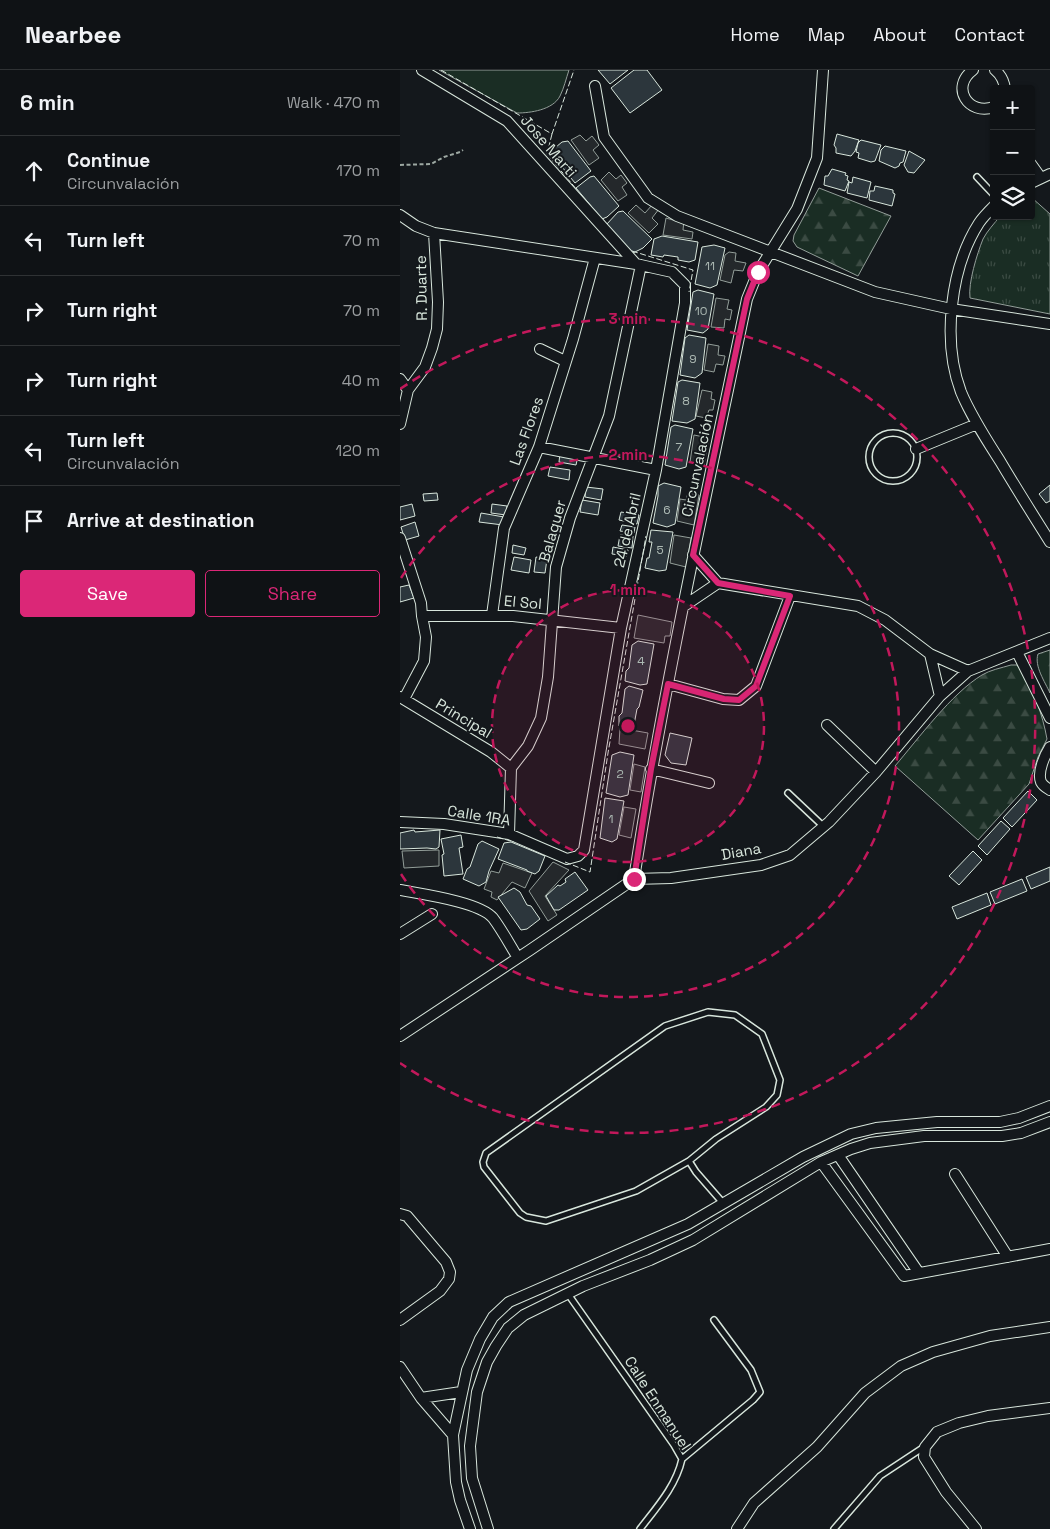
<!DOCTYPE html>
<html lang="en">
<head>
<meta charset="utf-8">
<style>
  body { margin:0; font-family:"Space Grotesk",sans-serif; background:#1d2022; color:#f1f3f6 }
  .controls { position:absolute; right:15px; top:15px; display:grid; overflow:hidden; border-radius:5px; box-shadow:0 1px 4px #0004 }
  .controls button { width:45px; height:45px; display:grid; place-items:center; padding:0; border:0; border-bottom:1px solid #2f3234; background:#0f1215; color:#f1f3f6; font:25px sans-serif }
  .stop { position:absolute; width:15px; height:15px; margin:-11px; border:4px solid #db2777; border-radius:50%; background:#fff }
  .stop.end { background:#db2777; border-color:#fff; box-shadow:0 1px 5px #0008 }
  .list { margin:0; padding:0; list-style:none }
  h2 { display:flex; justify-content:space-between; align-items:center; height:65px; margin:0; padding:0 20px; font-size:21px }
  h2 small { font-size:16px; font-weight:400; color:#9b9ea0 }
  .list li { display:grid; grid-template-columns:32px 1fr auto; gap:15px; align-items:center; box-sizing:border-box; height:70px; padding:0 20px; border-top:1px solid #2f3234 }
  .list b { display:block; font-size:19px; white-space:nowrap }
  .list p { margin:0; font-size:16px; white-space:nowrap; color:#9b9ea0 }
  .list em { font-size:16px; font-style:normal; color:#9b9ea0 }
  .actions { display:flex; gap:10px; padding:15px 20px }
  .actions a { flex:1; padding:11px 0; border:1px solid #db2777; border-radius:5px; text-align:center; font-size:18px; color:#db2777 }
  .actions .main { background:#db2777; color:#fff }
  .icon { flex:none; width:28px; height:28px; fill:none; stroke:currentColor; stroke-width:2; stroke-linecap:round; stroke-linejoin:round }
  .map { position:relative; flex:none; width:650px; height:1459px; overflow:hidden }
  header { display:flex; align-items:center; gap:30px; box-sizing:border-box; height:70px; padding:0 25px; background:#0f1215; border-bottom:1px solid #2f3234 }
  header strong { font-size:24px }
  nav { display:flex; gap:28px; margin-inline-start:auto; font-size:18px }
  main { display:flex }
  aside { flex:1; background:#0f1215 }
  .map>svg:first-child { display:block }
  .grass { fill:url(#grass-tufts); stroke:#939e99 }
  .forest { fill:url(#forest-firs); stroke:#939e99 }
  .garden { fill:#1a2d24; stroke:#939e99 }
  .parking { fill:#24282b; stroke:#939e99 }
  .building { fill:#2c363c; stroke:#d8e6dc }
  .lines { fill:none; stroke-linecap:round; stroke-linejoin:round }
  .service-casing { stroke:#d8e6dc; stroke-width:8 }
  .minor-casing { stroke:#d8e6dc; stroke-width:12 }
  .path { stroke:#9da8a2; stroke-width:2; stroke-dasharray:4 2.5; stroke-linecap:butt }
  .service { stroke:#14181c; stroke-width:5 }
  .minor { stroke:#14181c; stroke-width:10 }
  .fence { stroke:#d8e6dc; stroke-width:1; stroke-dasharray:6 2.5; stroke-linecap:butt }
  .route { stroke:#db2777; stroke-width:6 }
  .ring { fill:none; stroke:#c2185b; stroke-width:2.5; stroke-dasharray:9 6 }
  .labels { text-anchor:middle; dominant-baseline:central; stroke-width:4; stroke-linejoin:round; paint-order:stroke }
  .number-label { font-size:12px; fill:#adbab4 }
  .street-label { font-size:15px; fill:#d8e6dc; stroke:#14181c }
  .centre { fill:#c2185b; stroke:#14181c; stroke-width:2.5 }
  .ring-label { font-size:15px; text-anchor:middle; font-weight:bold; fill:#c2185b; stroke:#14181c; stroke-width:4; stroke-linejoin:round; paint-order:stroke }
</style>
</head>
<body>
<header>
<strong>Nearbee</strong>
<nav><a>Home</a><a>Map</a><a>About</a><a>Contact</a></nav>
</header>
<main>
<aside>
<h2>6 min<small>Walk · 470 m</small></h2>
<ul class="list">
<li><svg class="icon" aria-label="ahead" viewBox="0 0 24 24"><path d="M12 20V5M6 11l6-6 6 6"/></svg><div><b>Continue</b><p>Circunvalación</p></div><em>170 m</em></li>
<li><svg class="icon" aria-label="left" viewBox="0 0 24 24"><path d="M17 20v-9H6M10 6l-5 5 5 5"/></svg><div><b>Turn left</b></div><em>70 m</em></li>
<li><svg class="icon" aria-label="right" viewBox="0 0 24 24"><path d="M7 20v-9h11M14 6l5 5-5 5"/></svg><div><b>Turn right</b></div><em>70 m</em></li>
<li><svg class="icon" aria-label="right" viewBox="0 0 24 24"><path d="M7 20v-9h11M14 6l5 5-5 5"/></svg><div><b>Turn right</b></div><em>40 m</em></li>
<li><svg class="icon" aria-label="left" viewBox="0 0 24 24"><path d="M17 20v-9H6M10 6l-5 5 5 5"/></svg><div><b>Turn left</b><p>Circunvalación</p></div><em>120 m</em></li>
<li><svg class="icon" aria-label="arrive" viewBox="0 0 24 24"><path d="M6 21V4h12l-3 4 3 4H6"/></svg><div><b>Arrive at destination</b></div></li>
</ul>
<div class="actions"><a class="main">Save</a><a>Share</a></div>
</aside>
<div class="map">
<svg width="650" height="1459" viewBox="0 0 650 1459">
  <defs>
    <pattern id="grass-tufts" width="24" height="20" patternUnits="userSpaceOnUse" patternTransform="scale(1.25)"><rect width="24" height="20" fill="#1a2d24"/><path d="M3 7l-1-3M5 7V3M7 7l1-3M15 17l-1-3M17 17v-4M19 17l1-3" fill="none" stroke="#3b4b43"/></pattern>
    <pattern id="forest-firs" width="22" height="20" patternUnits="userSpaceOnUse" patternTransform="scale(1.25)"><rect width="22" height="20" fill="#1a2d24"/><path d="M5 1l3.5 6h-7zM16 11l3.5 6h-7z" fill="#3b4b43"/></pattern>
  </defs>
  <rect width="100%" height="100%" fill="#14181c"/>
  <path class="grass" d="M631 127 650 144V244L570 228C568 213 577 184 583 169 587 161 595 153 600 146H631Z"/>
  <path class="forest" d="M419 118 491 146 458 206 397 177 393 171 394 165Z
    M650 580V623C645 612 634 596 638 584Z
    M611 595H617C632 613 643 646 647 669L638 687 629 714 578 770 495 696C518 669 552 623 582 605 590 600 601 598 611 595Z"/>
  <path class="garden" d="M39 0H169C166 9 164 18 160 26 153 40 130 43 117 43Z"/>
  <path class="parking" d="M180 65 186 71 192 66 199 75 193 80 199 88 189 95 171 70Z
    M209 102 216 109 221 105 227 113 222 117 227 125 218 131 201 110Z
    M236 135 245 143 252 135 259 139 252 148 258 154 249 163 228 143Z
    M274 146 284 150 283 160 293 162 292 169 263 165 266 148 273 150Z
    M329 182 336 183 335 191 346 193 343 201 334 200 331 213 320 210 325 185Z
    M316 228 329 230 327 239 332 240 330 250 325 249 324 258 311 257Z
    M308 274 319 276 318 285 325 286 323 295 316 294 314 302 304 300Z
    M302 320 312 322 311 329 315 330 313 340H309L306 348 296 346Z
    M294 365 309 368 304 395 290 392Z
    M288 423 299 425 294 455 277 451 280 429 286 430Z
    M274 465 291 468 286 497 270 493Z
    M238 545 272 552 270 566H265L264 573 234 568Z
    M220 658 248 663 245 679 219 674Z
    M234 694 245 697 241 722 230 720Z
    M224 737 236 739 231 768 219 765Z
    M39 780V796L4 798 2 781Z
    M153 792 169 800 145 826 157 845 148 851 129 821Z
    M103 793 132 803 125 818 112 812 97 830 91 827 92 822 84 819 91 801 99 803Z"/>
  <path class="building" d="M198 0H228L210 14Z
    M234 0H247L262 20 230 43 211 18Z
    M437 64 459 70 455 81 451 86 436 83V78L434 75Z
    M461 70 481 75 475 91 471 92 458 88 459 83 456 82 458 73Z
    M168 71 191 101 175 113 150 82 162 72Z
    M485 76 506 81 503 92 500 93 499 96 495 98 479 91 481 80Z
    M509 81 525 90 514 103 508 102 504 95Z
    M432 99 446 103 445 105 448 106 447 110 449 111 445 121 424 115 425 106H428Z
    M194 106 219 136 207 147 202 149 176 118 190 107Z
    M453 107 471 112 467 128 447 123 449 112 452 113Z
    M475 116 493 120V123L495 124 492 136 469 130 470 121H474Z
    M223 141 252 169 243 178 233 183 206 155 218 142Z
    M262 166 298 172 295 190 289 192 278 190V187L264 185 263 187 251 185 254 169Z
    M314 175 325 178 317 215 310 218 295 214 302 177Z
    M298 220 314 224 308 259 303 263 287 260 293 222Z
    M289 265 306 268 302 303 295 308 280 305 285 268Z
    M282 310 300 313 295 349 287 353 272 351 278 312Z
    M275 355 293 359 286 397 279 399 265 395 271 357Z
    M160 383 178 386 176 395 159 392Z
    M150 397 170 400 169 410 148 406Z
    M264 413 281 417 275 454 267 457 253 453 258 426V416Z
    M650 415V431L646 433 639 424Z
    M186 417 203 419 201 430 185 427Z
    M37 423 38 430 24 431 23 424Z
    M182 430 200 433 198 445 180 442Z
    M12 434 15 446 0 450V437Z
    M92 434 107 436 106 445 91 443Z
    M221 442 239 445 237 454 219 450Z
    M81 443 104 447 103 455 79 452Z
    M15 452 19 466 5 470 1 457Z
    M222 455 235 457 234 463 220 461Z
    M251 460 273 462 266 500 259 501 245 498 247 488H249L252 472H249Z
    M220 465 233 466 232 478 218 476Z
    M113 475 126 478 124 485 112 483Z
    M213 477 228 480 227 486 212 484Z
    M114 487 131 490 129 503 111 500Z
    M136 487 147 489 145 503 134 502Z
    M9 515 14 528 0 532V517Z
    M238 571 254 574 247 614 240 615 225 611 226 601 229 598 232 575Z
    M229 616 243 620 239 637 237 639 233 660 219 656V646L222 643 225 619Z
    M270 663 292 668 286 695 271 693 265 685Z
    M220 682 234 685 228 725 220 727 206 723 212 685Z
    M628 721 637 730 612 757 603 748Z
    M205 728 224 731 217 769 212 772 200 768Z
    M601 751 610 759 587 785 578 776Z
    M14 760 15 762 40 760 39 777 36 779 27 778 0 779V763Z
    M61 765 63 777 59 778 63 804 44 806 42 785 44 784 41 769Z
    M82 771 99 779 89 801 86 812 79 816 63 809 67 799 70 797 78 774Z
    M111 772 145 786 139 801 135 804 127 801V800L98 789 104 773Z
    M573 781 582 790 559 815 549 806Z
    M650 797V811L631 819 626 807Z
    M175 802 188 820 159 840H154L146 826 158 815 160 816 166 812 165 809Z
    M622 809 627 821 595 834 590 822Z
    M114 818 120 822 127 835 131 836 140 849 127 859 121 860 98 827Z
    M587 823 591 835 557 849 552 837Z"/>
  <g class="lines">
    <defs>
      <path id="service" d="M577 107 594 125
        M469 387a24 24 0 1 1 48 0a24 24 0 1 1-48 0Z
        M388 723 423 756
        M289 1091 236 1121 146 1151 126 1147 120 1143 84 1097 83 1092 86 1083 265 956 308 942 335 945 362 964 380 1010 377 1025 366 1037 316 1069 289 1091 296 1102 323 1133
        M168 1224 274 1375 282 1389C276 1416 257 1437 240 1459
        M282 1389 353 1330 360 1322 351 1300 314 1250
        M434 1459 480 1406 524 1377"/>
      <path id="minor" d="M22 0 107 51 236 194
        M573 0C550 17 568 46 594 37
        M595 0C601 5 604 10 605 19
        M195 16 204 67 248 128 277 146 475 222 551 239 650 254
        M631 94 641 108
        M631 113 650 104
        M594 136C589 141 583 147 579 153 550 198 542 272 561 322 571 346 586 369 600 391 616 418 633 445 650 472
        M0 145 16 156 34 163 236 194 272 202 285 215V233L256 400 221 558 184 780 178 786 167 789 109 764 44 754 0 752
        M140 279 165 291
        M0 309 8 320
        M0 354 8 320 25 297 32 278 37 259 38 232 34 163
        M139 377 256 400
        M516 379 577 354
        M0 468 21 533 22 546 26 567 24 591 4 629
        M293 485 318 513 458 536 485 550 530 584 568 601
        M284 536 318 513
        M92 545 104 458 139 377 173 269 195 188
        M22 546H113L221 558
        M617 582 650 648
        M530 584 540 626
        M268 614 323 629 339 630 356 616 390 526
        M0 627 91 682 111 698
        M427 655 476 702
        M650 677C645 685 637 702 641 712 643 716 647 718 650 720
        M251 699 309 713
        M109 764 111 698 128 676 141 648 148 607 156 497 170 448 209 346 241 195
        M234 809C264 614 307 422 347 229L358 202 397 139 417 88 423 0
        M0 820C21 824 80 832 93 848 102 860 110 875 118 888
        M0 864 32 844
        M0 966 130 880 234 809 271 808 361 795 390 785 429 752 476 702 540 626 568 601 650 568
        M438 1085 519 1203
        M421 1092 504 1206 650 1179
        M555 1104 608 1187
        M0 1144 7 1146 46 1192 50 1202 49 1209 40 1221 0 1250
        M0 1297 21 1328 53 1365
        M21 1328 61 1322
        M70 1459 60 1430 56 1412 53 1365 67 1300 80 1269 93 1247 109 1232 288 1154 403 1087 451 1064 476 1058 537 1052H600L619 1048 650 1036
        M88 1459 72 1408 70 1376 77 1322 87 1292 96 1276 108 1258 124 1245 183 1216 250 1190 293 1170 421 1092 451 1079 470 1073 524 1066H602L621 1063 650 1052
        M337 1459 354 1433 417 1377 465 1323 501 1296 533 1282 590 1266 650 1257
        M576 1459 546 1422 524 1387 525 1377 537 1362 559 1353 588 1346 650 1338"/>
    </defs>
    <use href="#service" class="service-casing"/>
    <use href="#minor" class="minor-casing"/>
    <path class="path" d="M0 95 31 94 44 87 60 82 63 80"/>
    <use href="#service" class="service"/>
    <use href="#minor" class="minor"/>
    <path class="fence" d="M41 0 152 64 174 0
      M152 64 147 84 177 120
      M232 181 293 200 289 222
      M97 767 114 772
      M165 792 190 802 208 683 246 466"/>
  </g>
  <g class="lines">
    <path class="route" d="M234 809 251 699 268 614 324 629 339 630 356 616 390 526 318 513 293 485 347 229 358 202"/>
  </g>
  <circle cx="228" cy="656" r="136" fill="#c2185b" fill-opacity=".12"/>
  <g class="ring">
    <circle cx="228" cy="656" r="136"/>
    <path d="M1 508A271 271 0 1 1 1 804"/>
    <path d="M0 319A407 407 0 1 1 0 993"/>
  </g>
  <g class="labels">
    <g class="number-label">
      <text x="310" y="196">11</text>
      <text x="301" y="241">10</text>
      <text x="293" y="289">9</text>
      <text x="286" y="331">8</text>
      <text x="279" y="377">7</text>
      <text x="267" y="440">6</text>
      <text x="260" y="480">5</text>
      <text x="241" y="591">4</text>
      <text x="220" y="704">2</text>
      <text x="211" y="749">1</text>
    </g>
    <g class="street-label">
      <text transform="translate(149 76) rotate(49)">Jose Marti</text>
      <text transform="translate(21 218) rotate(-91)">R. Duarte</text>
      <text transform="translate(126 361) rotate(-70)">Las Flores</text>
      <text transform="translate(297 395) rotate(-78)">Circunvalación</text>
      <text transform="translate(227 460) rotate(-77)">24 de Abril</text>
      <text transform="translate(152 461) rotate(-74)">Balaguer</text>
      <text transform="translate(123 532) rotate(5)">El Sol</text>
      <text transform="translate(64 648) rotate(31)">Principal</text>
      <text transform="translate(79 745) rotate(9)">Calle 1RA</text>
      <text transform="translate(341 781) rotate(-10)">Diana</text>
      <text transform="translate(258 1333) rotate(57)">Calle Enmanuel</text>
    </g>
  </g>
  <circle cx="228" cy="656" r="8" class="centre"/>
  <g class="ring-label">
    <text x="228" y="254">3 min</text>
    <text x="228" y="390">2 min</text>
    <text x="228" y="525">1 min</text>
  </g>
</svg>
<div class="controls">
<button>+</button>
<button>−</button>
<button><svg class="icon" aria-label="layers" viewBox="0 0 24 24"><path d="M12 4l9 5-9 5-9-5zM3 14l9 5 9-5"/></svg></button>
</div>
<div class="stop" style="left:358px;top:202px"></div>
<div class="stop end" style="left:234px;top:809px"></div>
</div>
</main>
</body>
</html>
